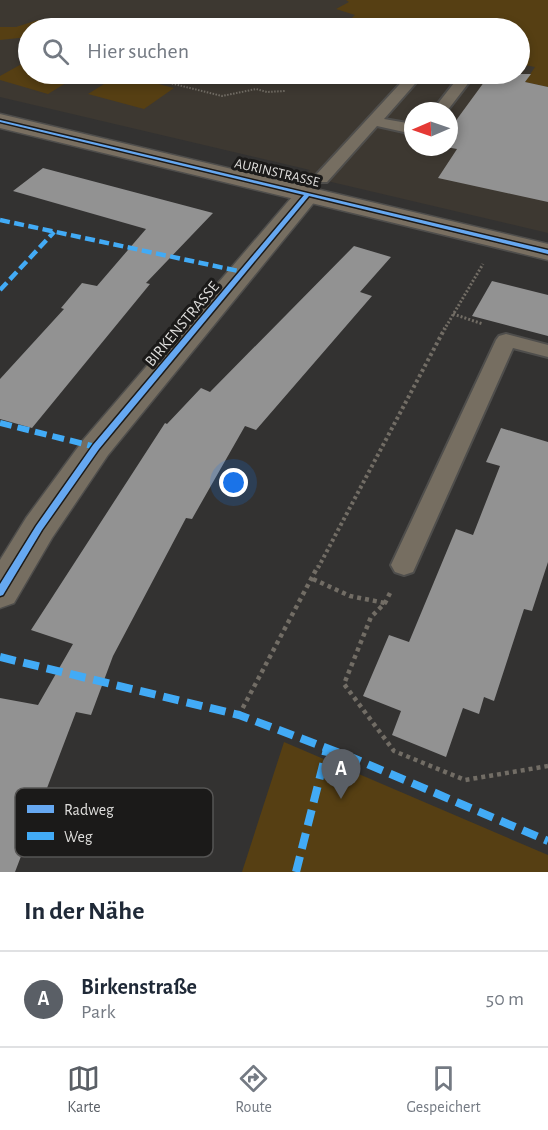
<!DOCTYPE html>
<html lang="de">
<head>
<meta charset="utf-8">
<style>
  body { margin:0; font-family:"Alegreya Sans",sans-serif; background:#f2f2f3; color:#1f2937 }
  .compass { position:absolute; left:404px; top:102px; width:54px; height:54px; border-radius:50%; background:#fff; box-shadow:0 3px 9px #0003; rotate:268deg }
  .you { position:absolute; left:234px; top:483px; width:21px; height:21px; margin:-15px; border:4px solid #fff; border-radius:50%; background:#1a73e8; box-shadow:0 0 0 9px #1a73e833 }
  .badge { display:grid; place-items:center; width:39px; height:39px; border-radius:50%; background:#5a5f66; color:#fff; font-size:20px; font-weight:700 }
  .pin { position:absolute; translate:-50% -50px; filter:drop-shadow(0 2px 3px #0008) }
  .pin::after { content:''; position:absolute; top:32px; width:21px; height:18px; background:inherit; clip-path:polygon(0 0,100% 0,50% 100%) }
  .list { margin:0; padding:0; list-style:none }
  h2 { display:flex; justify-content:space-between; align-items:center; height:78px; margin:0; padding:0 24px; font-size:26px }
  h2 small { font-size:20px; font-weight:400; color:#747a83 }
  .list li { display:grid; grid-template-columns:39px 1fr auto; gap:18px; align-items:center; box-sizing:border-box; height:96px; padding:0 24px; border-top:2px solid #e0e1e3 }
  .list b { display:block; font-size:22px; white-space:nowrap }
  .list p { margin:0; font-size:20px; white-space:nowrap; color:#747a83 }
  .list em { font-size:20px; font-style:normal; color:#747a83 }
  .icon { flex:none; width:33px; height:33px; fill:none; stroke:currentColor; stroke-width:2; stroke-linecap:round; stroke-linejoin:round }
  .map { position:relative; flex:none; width:548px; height:872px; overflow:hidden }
  .search { position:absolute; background:#fff; box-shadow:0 3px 9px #0003; left:18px; right:18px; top:18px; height:66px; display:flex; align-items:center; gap:15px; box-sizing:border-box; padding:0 21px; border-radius:33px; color:#747a83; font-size:22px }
  .sheet { height:174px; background:#fff }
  nav { display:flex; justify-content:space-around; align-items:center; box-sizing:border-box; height:84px; border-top:2px solid #e0e1e3; background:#fff; font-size:16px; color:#747a83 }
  nav a { display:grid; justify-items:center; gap:3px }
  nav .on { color:#5a5f66 }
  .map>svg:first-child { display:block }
  .built { fill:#3d3831; fill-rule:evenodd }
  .green { fill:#563f13 }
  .building { fill:#929292 }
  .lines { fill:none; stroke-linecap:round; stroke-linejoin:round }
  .lane-casing { stroke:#4f4e4c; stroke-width:4 }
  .street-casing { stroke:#4f4e4c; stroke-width:3 }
  .secondary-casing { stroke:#4f4e4c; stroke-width:3 }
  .path-far3 { stroke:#726d65; stroke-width:2; stroke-dasharray:1.5 1.5; stroke-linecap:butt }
  .path-far2 { stroke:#726d65; stroke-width:3; stroke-dasharray:2 2; stroke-linecap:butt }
  .path-far1 { stroke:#726d65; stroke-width:4; stroke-dasharray:3 3; stroke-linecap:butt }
  .path { stroke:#726d65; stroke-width:4.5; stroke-dasharray:4 4; stroke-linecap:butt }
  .lane { fill:#766e61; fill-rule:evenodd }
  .street { fill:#766e61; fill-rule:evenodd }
  .secondary { fill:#796f61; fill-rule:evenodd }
  .quiet-far2 { stroke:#42abf6; stroke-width:4.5; stroke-dasharray:10 4.5; stroke-linecap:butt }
  .quiet-far1 { stroke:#42abf6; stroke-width:6; stroke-dasharray:12 6; stroke-linecap:butt }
  .quiet { stroke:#42abf6; stroke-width:8; stroke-dasharray:16 8; stroke-linecap:butt }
  .cycleway-casing { stroke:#1b1a19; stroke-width:3 }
  .cycleway { fill:#66a8f1; fill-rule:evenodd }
  .labels { text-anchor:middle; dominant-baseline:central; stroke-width:6; stroke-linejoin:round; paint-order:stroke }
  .far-street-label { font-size:14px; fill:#dfdedc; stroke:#1b1a19 }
  .street-label { font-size:16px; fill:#dfdedc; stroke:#1b1a19 }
  .key { fill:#1b1a19; stroke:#565554; stroke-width:1.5 }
  .key-label { font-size:16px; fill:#dfdedc }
</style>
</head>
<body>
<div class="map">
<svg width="548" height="872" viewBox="0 0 548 872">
  <rect width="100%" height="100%" fill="#333231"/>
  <path class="built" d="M0 0H477L548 19V233L306 176 310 170 0 97ZM28 28H520V74H28ZM413 111H449V147H413Z"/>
  <path class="green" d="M346 0H548V87L525 82 535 67 520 64V28H341L355 15 336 9 349 2Z
    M38 20 56 26 49 28H28V37L0 40V27H16Z
    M27 61 28 74 79 75 48 94 0 80V76Z
    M120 74 174 88 144 109 88 94Z
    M284 742 548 855V872H242Z"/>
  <path class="building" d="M490 74H531L525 82 548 87V202L438 178 457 149 446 147H449V130Z
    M43 168 213 213 146 283 150 284 32 428 0 419V379L64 309 61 308 82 283 97 286 146 229 13 191Z
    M354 246 391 257 360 292 372 296 256 430 245 426 192 519 186 518 113 656 91 715 76 712 15 872H0V698L38 705 73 644 31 630 165 423 167 424 201 388 210 392Z
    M492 281 548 295V336L472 316Z
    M501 428 548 442V562L532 611 524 609 494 701 484 697 479 714 463 708 446 757 392 735 401 711 363 696 389 635 409 642 456 529 473 535 500 466 486 462Z"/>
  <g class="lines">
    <defs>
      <path id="lane" d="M409 74H445L468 78 470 81 447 111H432L454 83 421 77 384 119 413 124V134L377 126 327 182H315L313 179 315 176Z
        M506 334 548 345V357L513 348 413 572 404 575 395 572 391 565 496 340 499 336Z"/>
      <path id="street" d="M307 188 316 190 319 195 316 200 108 455 52 538 14 603 0 608V560L26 518 84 439 298 190Z"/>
      <path id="secondary" d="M0 114 548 244V260L0 128Z"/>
    </defs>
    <use href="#lane" class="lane-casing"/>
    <use href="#street" class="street-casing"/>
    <use href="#secondary" class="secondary-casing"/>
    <path class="path-far3" d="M134 74 222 96 256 89 267 92 285 91"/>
    <path class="path-far2" d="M453 314 483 324
      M444 330 483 264"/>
    <path class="path-far1" d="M318 568 445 328"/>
    <path class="path" d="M313 579 350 596 385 603
      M390 593 385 603 371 617 344 684 394 751 465 780 548 766
      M239 715 318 566"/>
    <use href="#lane" class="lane"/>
    <use href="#street" class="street"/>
    <use href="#secondary" class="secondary"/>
    <path class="quiet-far2" d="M0 220 243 272
      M0 290 54 232"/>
    <path class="quiet-far1" d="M0 423 96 447"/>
    <path class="quiet" d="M0 657 239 715 353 758 548 841
      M296 872 327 749"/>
    <defs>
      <path id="cycleway" d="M0 120 548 250V254L309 196 99 449 42 530 3 595 0 596V584L36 526 93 445 304 195 0 122Z"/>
    </defs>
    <use href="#cycleway" class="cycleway-casing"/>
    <use href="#cycleway" class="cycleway"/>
  </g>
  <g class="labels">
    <g class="far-street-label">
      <text transform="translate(277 173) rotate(13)">AURINSTRASSE</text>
    </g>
    <g class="street-label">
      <text transform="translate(182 324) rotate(-50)">BIRKENSTRASSE</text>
    </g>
  </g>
  <rect x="15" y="788" width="198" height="69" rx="9" class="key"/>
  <rect x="27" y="805" width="27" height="8" fill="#66a8f1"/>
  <rect x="27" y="832" width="27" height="8" fill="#42abf6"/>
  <g class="key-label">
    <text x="64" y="815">Radweg</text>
    <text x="64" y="842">Weg</text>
  </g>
</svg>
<svg class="compass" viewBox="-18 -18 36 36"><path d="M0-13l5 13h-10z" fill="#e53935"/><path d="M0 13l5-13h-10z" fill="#747a83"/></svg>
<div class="you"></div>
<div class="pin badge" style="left:341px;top:799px">A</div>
<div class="search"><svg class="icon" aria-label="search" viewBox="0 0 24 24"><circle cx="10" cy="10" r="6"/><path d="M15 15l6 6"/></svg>Hier suchen</div>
</div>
<section class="sheet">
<h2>In der Nähe<small></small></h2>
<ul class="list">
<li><span class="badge">A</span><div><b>Birkenstraße</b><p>Park</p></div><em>50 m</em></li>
</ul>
</section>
<nav>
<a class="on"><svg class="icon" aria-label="map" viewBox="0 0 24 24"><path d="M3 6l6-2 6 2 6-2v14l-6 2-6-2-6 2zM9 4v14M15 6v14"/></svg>Karte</a>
<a><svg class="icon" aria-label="directions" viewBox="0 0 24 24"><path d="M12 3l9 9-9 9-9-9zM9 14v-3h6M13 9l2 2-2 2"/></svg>Route</a>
<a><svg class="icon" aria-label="saved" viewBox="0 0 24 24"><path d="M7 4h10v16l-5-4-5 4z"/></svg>Gespeichert</a>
</nav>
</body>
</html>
